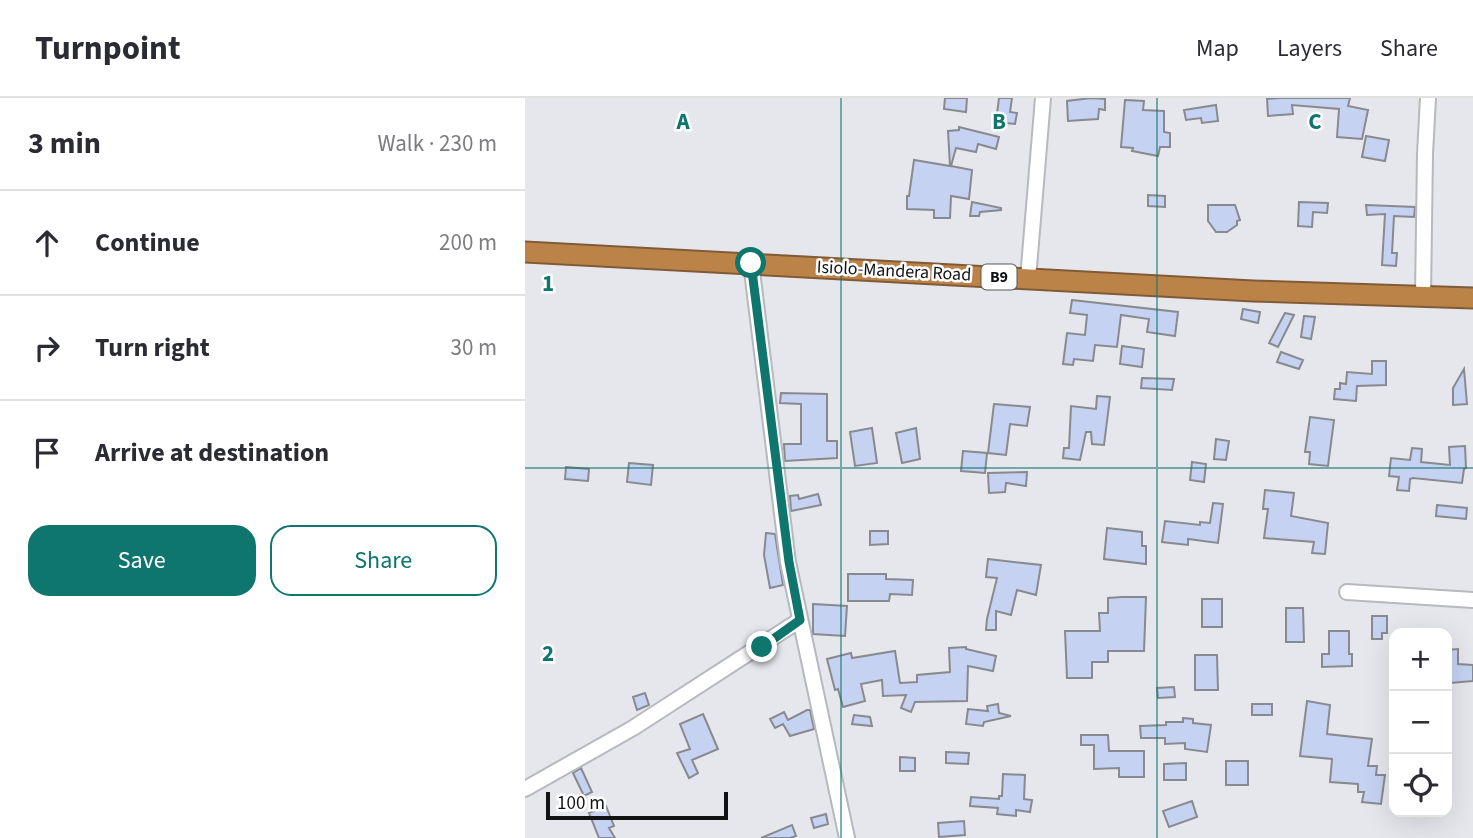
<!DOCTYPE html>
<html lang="en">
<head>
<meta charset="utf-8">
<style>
  body { margin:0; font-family:"Source Sans 3",sans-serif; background:#f2f2f3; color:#2b2b33 }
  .controls { position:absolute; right:21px; bottom:21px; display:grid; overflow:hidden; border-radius:14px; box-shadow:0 7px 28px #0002 }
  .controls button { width:63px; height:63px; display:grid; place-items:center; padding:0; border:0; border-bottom:2px solid #e1e1e2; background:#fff; color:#2b2b33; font:35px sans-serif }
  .scale { position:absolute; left:21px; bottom:18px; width:182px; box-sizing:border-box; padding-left:7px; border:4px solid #111213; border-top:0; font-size:19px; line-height:24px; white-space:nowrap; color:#111213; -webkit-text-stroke:5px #fff; paint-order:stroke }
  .stop { position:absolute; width:21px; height:21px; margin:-16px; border:5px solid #0f766e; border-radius:50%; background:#fff }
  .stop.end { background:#0f766e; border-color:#fff; box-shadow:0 2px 7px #0008 }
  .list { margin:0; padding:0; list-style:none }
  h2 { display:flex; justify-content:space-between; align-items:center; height:91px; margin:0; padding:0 28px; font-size:30px }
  h2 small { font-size:23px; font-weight:400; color:#7c7c81 }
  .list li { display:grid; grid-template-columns:46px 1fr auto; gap:21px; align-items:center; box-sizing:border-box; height:105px; padding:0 28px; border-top:2px solid #e1e1e2 }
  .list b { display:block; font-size:26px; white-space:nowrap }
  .list em { font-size:23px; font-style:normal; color:#7c7c81 }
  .actions { display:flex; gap:14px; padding:21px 28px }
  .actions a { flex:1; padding:16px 0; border:2px solid #0f766e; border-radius:21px; text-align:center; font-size:24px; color:#0f766e }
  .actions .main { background:#0f766e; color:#fff }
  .icon { flex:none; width:38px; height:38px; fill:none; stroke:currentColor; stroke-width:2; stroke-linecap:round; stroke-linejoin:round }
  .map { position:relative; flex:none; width:948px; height:740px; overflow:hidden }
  header { display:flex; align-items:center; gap:42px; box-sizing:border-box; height:98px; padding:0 35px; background:#fff; border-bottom:2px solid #e1e1e2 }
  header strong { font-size:33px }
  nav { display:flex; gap:38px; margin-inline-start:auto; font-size:24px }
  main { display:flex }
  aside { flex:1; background:#fff }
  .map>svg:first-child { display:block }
  .building { fill:#c5d2f1; stroke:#888a8f; stroke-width:2 }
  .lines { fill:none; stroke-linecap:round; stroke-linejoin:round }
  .minor-casing { stroke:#b6b9be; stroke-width:18 }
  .highway-casing { stroke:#805b36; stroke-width:23 }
  .minor { stroke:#fff; stroke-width:14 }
  .highway { stroke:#bc8349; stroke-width:19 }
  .route { stroke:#0f766e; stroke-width:9 }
  .grid { fill:none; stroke:#0f766e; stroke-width:2; stroke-opacity:0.55 }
  .labels { text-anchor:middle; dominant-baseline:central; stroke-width:5; stroke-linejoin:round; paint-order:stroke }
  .shield { fill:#fff; stroke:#58595a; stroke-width:2 }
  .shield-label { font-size:16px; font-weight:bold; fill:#111213 }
  .street-label { font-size:18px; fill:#111213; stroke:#fff }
  .grid-label { font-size:23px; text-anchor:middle; font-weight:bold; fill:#0f766e; stroke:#fff; stroke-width:5; stroke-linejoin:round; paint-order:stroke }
</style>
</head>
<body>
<header>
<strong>Turnpoint</strong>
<nav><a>Map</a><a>Layers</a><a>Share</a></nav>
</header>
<main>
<aside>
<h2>3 min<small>Walk · 230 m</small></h2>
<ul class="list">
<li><svg class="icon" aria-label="ahead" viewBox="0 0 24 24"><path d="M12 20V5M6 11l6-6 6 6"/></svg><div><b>Continue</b></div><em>200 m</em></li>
<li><svg class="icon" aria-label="right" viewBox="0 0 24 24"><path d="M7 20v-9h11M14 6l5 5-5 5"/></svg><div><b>Turn right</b></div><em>30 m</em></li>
<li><svg class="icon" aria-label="arrive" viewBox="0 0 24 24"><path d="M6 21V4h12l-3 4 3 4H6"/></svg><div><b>Arrive at destination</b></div></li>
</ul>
<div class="actions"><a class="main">Save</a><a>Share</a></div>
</aside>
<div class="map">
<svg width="948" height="740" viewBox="0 0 948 740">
  <rect width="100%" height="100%" fill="#e5e7ed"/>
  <path class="building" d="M420 0H442L441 14 419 11Z
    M474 0H487L485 14 492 15 490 26 471 24Z
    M566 0 580 1V12L574 11 573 21 543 23 542 3Z
    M755 0H825L823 8 843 12 837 41 812 39 814 11 767 7 768 16 743 18 742 1Z
    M600 2 619 3 618 12 639 13V34L645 35V49H635L633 58 607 53 608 50 596 49Z
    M691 7 693 23 677 25 676 20 661 22 659 12Z
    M434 29 474 39 471 51 453 46 451 54 431 50 426 68 447 72 444 101 426 98 425 120H409V112L382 111V98H384L389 62 425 68 423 33 434 32Z
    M841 38 864 42 860 63 837 59Z
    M623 97 640 98V109L623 108Z
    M447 104 476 110V112L455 114 454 118H445Z
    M774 104 803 105 802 115 788 114 787 129 773 128Z
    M683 107H710L715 122 712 123V127L702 134H691L683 123Z
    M841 107 890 109 889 119 869 118 867 155H872L871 168 857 167 860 116 842 117Z
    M547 202 653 214 650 238 622 234 624 221 596 217 592 249 570 247 568 263 549 261 548 267 538 266 542 235 560 237 562 217 545 215Z
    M718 211 735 214 733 225 716 221Z
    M760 215 769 217 753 249 744 245Z
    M779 218 790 219 786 241 776 239Z
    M597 248 619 251 617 269 595 266Z
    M756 254 778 262 774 271 752 264Z
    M847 263H861V287L832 288 831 303 809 301 810 291H815V285L821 286 822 274 847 276Z
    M939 271 942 306 928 307V290Z
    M617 280 649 281 647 292 616 290Z
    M256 295 302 296V343H312V360L260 363 259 346H276V306L255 305Z
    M572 298 585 299 579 347 567 346 566 334H561L555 362 538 360 539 350H544L546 308 571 311Z
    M469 306 505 309 502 328 485 326 481 357 463 355Z
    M785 319 809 322 803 368 784 366 785 354H780Z
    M347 330 352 365 330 368 325 334Z
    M391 330 395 361 377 365 371 335Z
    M691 341 704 343 701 362 689 361Z
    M940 348 941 370 939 371 937 385 888 380 885 381 884 393 872 392 874 379 864 378 866 360 885 362 887 350 897 351 896 364 925 367 924 349Z
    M438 353 462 355 460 375 436 373Z
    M667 364 681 366 679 384 665 382Z
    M104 365 128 367 126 387 102 384Z
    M41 369 64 371 63 383 40 381Z
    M502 374 501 388 481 385 480 394 464 395 463 375Z
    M740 392 769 395 766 418 803 425 800 456 787 455 789 444 739 440 743 411H738Z
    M293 396 296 407 266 413 265 398 273 397 274 401Z
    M688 405 698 406 693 445 663 441V447L637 444 640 423 675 427V424L685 425Z
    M912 407 942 410 941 421 911 418Z
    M582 430 617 434V448H621V466L579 461Z
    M345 433H363V446L345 447Z
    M241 435 250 436 258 487 245 490 239 457Z
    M463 461 516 467 511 497 492 492 486 517 471 513V532H461L462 521 472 480 461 479Z
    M323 476H361V481L388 482 387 497 365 496 364 503H323Z
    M597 499H621L619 553H583V564H567V580H542L540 533H575L574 515H583V500Z
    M677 501H697V529H677Z
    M288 506 322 508 320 538 288 536Z
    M761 510H778L779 544H761Z
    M847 518H862V535H857V541H847Z
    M804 533H824V556H827V568L797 569V556H804Z
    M441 549V551L471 558 468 573 443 568 442 603 390 604 386 614 376 610 381 597 358 598 357 582 336 586 340 603 318 609 313 591 310 592 302 561 326 555 327 560 370 553 375 585 392 584V577L425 574 424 550Z
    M933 551V566L948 567V583L925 585 922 552Z
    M670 557H692L693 592H670Z
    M649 589 650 599 633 600 632 590Z
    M120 595 124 607 112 612 108 599Z
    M782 603 805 607 802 636 847 641 843 668H852L851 677H860L856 706 837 704 839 694H833V686L805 684 807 661 775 658Z
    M473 606 474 615 486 618 459 624 458 628 441 626 443 611 463 613 462 608Z
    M727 606H747V617H727Z
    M282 612H285L289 631 265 638 258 626 250 630 245 621 259 614 263 622Z
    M178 616 193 651 167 662 173 675 164 680 152 655 165 651 155 626Z
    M329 617 345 619 347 628 327 626Z
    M658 620 668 621V625L686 627 682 654 660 651V645L640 646V640H616L615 628 641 627V624H658Z
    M556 637H583L584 653H619V679H594V670L569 671V647H556Z
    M421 654 444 655 443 666 421 665Z
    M375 659 390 660V673H375Z
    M701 663H723V687H701Z
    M661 665V682H639V666Z
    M56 670 67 694 59 698 48 675Z
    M478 676 500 677 499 701 507 702 505 714 491 712V718L472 716 473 710 445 708 446 699 474 701V698H477Z
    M667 703 672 719 644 729 638 713Z
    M81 708 89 728 84 730 90 740H74L64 715Z
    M301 716 303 726 289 730 286 720Z
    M439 723 440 737 414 739 413 725Z
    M267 727 271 738 265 740H236Z"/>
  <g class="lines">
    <defs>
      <path id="minor" d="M226 165 263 464 322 740
        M503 181 518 0
        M898 198 900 56 903 0
        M822 494 948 502
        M0 691 108 630 275 522"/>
      <path id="highway" d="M0 154 728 193 948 200"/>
    </defs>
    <use href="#minor" class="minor-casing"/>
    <use href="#highway" class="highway-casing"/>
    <use href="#minor" class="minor"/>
    <use href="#highway" class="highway"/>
  </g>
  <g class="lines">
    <path class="route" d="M226 165 264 464 275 522 237 549"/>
  </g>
  <path class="grid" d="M316 0V740M632 0V740M0 370H948"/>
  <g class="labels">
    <rect class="shield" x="456.5" y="166.5" width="35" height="25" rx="5"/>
    <g class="shield-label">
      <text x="474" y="179">B9</text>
    </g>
    <g class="street-label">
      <text transform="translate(369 173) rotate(3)">Isiolo-Mandera Road</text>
    </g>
  </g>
  <g class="grid-label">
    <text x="158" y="31">A</text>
    <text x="474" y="31">B</text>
    <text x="790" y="31">C</text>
    <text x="23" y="193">1</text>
    <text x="23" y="563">2</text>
  </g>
</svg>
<div class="controls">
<button>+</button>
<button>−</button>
<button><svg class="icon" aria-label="locate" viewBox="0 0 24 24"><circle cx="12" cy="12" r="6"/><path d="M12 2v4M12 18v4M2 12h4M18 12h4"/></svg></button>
</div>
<div class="scale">100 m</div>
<div class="stop" style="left:226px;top:165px"></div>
<div class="stop end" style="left:237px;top:549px"></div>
</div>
</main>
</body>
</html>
